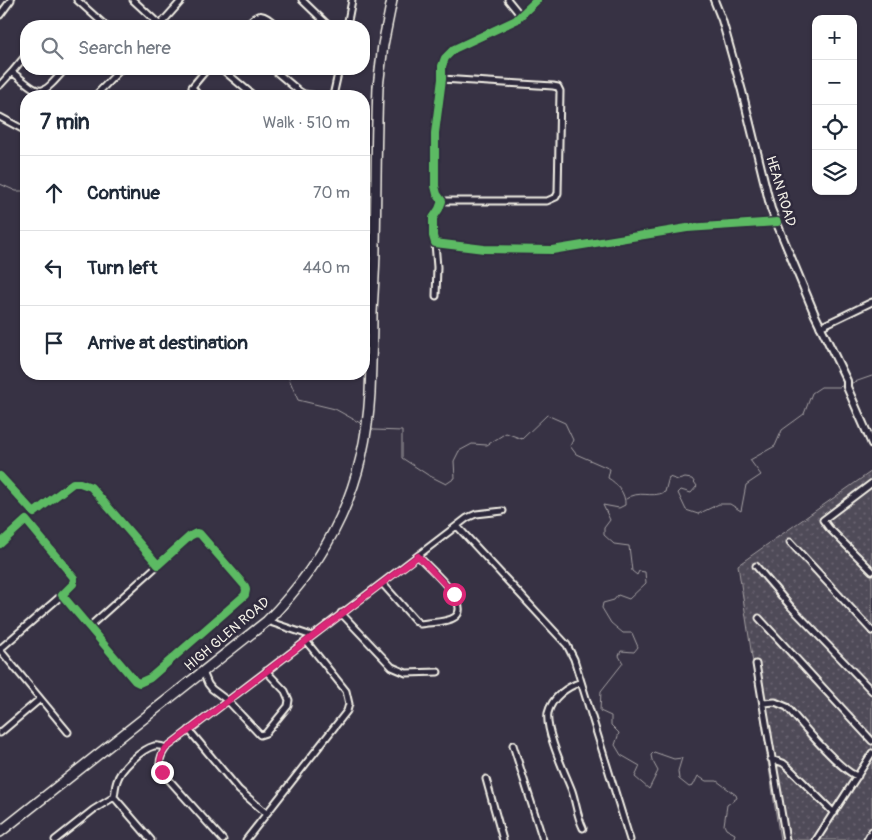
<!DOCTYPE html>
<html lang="en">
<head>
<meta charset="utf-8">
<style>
  body { margin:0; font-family:Pangolin,sans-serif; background:#f6f6f7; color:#1f2937 }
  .controls { position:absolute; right:15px; top:15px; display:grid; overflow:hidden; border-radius:10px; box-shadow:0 1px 4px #0004 }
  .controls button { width:45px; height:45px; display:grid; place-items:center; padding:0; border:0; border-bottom:1px solid #e0e1e3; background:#fff; color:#1f2937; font:25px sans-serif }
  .stop { position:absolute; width:15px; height:15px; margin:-11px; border:4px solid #db2777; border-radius:50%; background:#fff }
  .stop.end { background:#db2777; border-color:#fff; box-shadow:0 1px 5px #0008 }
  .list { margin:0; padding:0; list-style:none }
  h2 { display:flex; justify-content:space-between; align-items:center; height:65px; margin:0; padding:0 20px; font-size:21px }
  h2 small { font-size:16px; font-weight:400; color:#747a83 }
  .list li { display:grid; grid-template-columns:32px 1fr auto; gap:15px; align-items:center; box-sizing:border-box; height:75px; padding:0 20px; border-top:1px solid #e0e1e3 }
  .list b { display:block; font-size:19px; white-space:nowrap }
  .list em { font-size:16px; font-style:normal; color:#747a83 }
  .icon { flex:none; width:28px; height:28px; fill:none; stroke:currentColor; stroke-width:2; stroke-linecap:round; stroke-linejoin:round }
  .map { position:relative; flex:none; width:872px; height:840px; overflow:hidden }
  .search { position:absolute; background:#fff; box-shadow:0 1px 4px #0004; left:20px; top:20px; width:350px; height:55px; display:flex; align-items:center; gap:12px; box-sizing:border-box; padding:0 18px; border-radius:20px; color:#747a83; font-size:19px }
  .panel { position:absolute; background:#fff; box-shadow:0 1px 4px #0004; left:20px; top:90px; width:350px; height:290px; border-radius:20px }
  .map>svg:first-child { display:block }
  .grass { fill:url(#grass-dots); stroke:#a29ea0 }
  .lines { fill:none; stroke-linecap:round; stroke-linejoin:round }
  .stream { stroke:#a6a2a4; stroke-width:1 }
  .minor-casing { stroke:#f4f1e8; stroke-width:9 }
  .tertiary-casing { stroke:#f4f1e8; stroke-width:10 }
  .primary-casing { stroke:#f4f1e8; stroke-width:12 }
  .minor { stroke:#2f2a3d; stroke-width:5 }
  .tertiary { stroke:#2f2a3d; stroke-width:6 }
  .primary { stroke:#2f2a3d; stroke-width:9 }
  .cycleway-casing { stroke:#2f2a3d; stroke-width:11 }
  .cycleway { stroke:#5cba63; stroke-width:8 }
  .route { stroke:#db2777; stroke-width:6 }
  .labels { text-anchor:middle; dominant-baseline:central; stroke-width:5; stroke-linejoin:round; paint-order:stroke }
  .street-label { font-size:14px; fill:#f4f1e8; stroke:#2f2a3d }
</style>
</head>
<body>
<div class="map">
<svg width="872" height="840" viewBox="0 0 872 840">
  <defs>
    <pattern id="grass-dots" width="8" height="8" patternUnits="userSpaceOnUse" patternTransform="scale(1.25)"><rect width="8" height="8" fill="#504b59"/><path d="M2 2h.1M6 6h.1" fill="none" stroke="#6a6571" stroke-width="1.8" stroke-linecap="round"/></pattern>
  </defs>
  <rect width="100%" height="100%" fill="#373244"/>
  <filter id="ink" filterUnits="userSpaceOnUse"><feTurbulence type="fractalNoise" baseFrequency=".02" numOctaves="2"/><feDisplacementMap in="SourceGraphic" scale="10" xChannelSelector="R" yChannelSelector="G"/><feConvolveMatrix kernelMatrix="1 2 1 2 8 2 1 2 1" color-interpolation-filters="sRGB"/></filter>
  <g filter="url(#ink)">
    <path class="grass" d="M872 471V840H780L738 565Z"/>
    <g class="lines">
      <path class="stream" d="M0 184 16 191H26
        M287 374 298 400 335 409 362 424
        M849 384 872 376
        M370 428 374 430 402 431V458L428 475 446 484 455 478 454 461 459 451 472 444 487 445 506 433 522 439 547 415 565 423 573 440 570 446 576 454 610 469 608 478C617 483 626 494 625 505L619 508 603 505 610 520 604 528V535L614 544 629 546 632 571 637 575 639 571 645 572 646 583 629 599 618 595 614 600 603 603 602 608 611 623 623 633H632L638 647 634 652 621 651 619 656 623 663 601 691 600 711 611 716V725L619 733 615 745 621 755 640 766 635 777 649 789 658 771 652 760 651 755 654 752 674 759 682 758 678 771 679 779 689 787 693 786 698 776 706 781H717L736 795 737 798 727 805 724 825 726 829 735 834 733 840
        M626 499C640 489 650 499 665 492L669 477 678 480 685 478 692 479 697 486 691 493 681 490 678 493 686 510 698 514 719 504H730L741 511 746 485 761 475 750 460 775 446 782 430 804 414 812 393 821 387H839L845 385"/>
      <defs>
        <path id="minor" d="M77 0 106 26
          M133 0 160 25
          M302 0 329 26
          M508 0 521 16
          M537 0 516 20 454 49 445 58 442 66V79L435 133V186L437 194 442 201 439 209 433 218V236L435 243 484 249 552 250 687 228 777 222
          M0 15 11 0
          M159 26 182 0
          M245 26C260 11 262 13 277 26
          M347 26 352 0
          M26 55 12 72C42 95 39 99 65 69
          M222 69 254 96
          M273 69 299 91 304 94 318 96
          M0 85 12 72
          M95 96 121 69
          M199 96 192 87 207 69
          M333 96 339 69
          M0 117 26 131
          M442 201H547L556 197 558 193 560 91 558 87 553 86 442 79
          M435 243 437 267 436 296
          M820 327 872 302
          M0 476 34 513 73 483H80L91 487 158 565 190 536 196 533 200 534 245 586 246 590 245 595 150 678 139 683 135 681 62 595 73 584 74 578 26 520 0 544
          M872 483 823 520 829 528 872 571
          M457 526 567 645 574 659 630 840
          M790 542 872 631
          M756 566 791 607 872 691
          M382 583 415 620 420 624C430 622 447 623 455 617 473 604 427 566 418 556
          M341 613 392 667 406 673 438 672
          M759 618 872 741
          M267 621 312 636
          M90 626 158 565
          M0 649 62 595
          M0 650 68 732
          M756 664 786 840
          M203 672 208 684 212 689 228 701 260 735 266 733 288 706 289 700 285 691 266 671
          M581 682C567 687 552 697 548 713 545 731 565 773 572 791 576 803 577 816 583 828
          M763 703 775 702 787 707C799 721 843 774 858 776
          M189 730 239 790 266 813
          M0 733 40 699
          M513 745 543 840
          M771 759 783 763 788 767 834 813
          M486 779 503 840
          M55 840 93 810 114 797
          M151 840 114 797C115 792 115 786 117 781 120 769 142 749 154 746 159 745 162 746 166 748
          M223 840 162 772C158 763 160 756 166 748L467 518 476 514 503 511
          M246 840 347 711 349 704 346 691 306 641
          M816 840 872 753
          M867 840 872 831"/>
        <path id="tertiary" d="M714 0 722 20 742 91 771 209 815 315 847 381V387L872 444"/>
        <path id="primary" d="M0 832 267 621C331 556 365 485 370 393 371 366 372 340 372 313 373 291 375 268 375 246 376 193 376 140 378 87L383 45 392 0"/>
      </defs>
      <use href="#minor" class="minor-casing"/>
      <use href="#tertiary" class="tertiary-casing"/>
      <use href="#primary" class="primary-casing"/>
      <use href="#minor" class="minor"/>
      <use href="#tertiary" class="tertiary"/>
      <use href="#primary" class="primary"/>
      <defs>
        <path id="cycleway" d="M537 0 516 20 454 49 445 58 442 66V79L435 133V186L437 194 442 201 439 209 433 218V236L435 243 484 249 552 250 687 228 777 222
          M0 476 34 513 73 483H80L91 487 158 565 190 536 196 533 200 534 245 586 246 590 245 595 150 678 139 683 135 681 62 595 73 584 74 578 26 520 0 544"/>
      </defs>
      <use href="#cycleway" class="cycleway-casing"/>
      <use href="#cycleway" class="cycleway"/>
    </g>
  </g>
  <g class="lines" filter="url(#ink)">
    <path class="route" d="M162 772C158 763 160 756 166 748L418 556 454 594"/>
  </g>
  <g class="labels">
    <g class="street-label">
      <text transform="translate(781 191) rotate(73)">HEAN ROAD</text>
      <text transform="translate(227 634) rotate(-40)">HIGH GLEN ROAD</text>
    </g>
  </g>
</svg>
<div class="controls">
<button>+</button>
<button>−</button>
<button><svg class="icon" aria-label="locate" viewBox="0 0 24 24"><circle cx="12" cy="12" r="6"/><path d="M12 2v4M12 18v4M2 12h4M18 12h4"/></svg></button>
<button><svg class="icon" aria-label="layers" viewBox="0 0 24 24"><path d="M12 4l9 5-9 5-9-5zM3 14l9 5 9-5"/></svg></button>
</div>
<div class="stop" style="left:454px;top:594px"></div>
<div class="stop end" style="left:162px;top:772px"></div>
<div class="search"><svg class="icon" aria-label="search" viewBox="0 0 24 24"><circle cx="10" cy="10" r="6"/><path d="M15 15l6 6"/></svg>Search here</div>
<section class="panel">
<h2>7 min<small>Walk · 510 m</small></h2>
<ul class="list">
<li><svg class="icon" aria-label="ahead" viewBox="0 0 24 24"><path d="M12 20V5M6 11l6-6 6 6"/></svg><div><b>Continue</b></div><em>70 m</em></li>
<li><svg class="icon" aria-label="left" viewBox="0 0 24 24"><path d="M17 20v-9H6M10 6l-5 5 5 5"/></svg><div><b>Turn left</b></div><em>440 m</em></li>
<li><svg class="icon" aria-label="arrive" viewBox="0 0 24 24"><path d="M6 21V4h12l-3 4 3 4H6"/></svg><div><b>Arrive at destination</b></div></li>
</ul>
</section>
</div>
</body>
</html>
